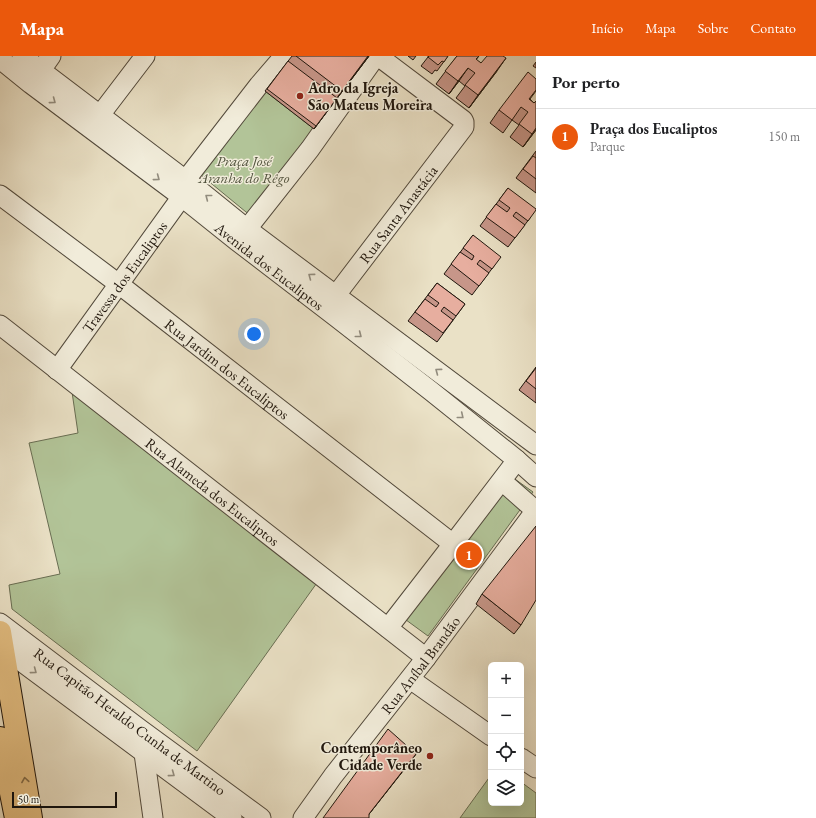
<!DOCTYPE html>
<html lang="pt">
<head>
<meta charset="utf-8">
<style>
  body { margin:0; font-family:"EB Garamond",serif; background:#f2f2f2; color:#202124 }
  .controls { position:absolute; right:12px; bottom:12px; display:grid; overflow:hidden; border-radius:6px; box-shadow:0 4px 16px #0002 }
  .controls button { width:36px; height:36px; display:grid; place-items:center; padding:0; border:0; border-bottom:1px solid #e0e0e0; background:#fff; color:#202124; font:20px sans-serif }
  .scale { position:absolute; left:12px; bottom:10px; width:105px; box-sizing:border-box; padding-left:4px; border:2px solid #1f160d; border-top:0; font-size:11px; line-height:14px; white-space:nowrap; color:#1f160d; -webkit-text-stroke:3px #f1ecda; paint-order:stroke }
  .you { position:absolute; left:254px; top:278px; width:14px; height:14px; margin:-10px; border:3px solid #fff; border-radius:50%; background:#1a73e8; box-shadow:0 0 0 6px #1a73e833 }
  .badge { display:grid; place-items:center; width:26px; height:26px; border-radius:50%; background:#ea580c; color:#fff; font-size:13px; font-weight:700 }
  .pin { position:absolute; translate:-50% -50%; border:2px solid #fff; box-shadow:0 1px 4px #0006 }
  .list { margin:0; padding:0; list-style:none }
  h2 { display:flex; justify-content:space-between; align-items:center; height:52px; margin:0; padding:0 16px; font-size:17px }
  h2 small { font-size:13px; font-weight:400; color:#757577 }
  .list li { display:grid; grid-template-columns:26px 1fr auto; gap:12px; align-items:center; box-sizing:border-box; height:56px; padding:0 16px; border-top:1px solid #e0e0e0 }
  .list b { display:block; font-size:15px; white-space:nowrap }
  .list p { margin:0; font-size:13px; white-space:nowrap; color:#757577 }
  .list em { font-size:13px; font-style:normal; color:#757577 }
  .icon { flex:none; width:22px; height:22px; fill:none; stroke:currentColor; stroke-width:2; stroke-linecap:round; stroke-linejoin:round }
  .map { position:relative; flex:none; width:536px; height:762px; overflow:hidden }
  header { display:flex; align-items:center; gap:24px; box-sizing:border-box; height:56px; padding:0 20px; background:#ea580c; color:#fff }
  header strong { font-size:19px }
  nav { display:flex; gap:22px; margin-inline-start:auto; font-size:14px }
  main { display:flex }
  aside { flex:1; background:#fff }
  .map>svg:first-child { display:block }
  .green { fill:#b2c498; stroke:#686d52 }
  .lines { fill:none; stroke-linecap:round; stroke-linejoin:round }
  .minor-casing { stroke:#52493b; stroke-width:21 }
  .major-casing { stroke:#1f160d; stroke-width:24 }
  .minor { stroke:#f1ecda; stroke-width:19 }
  .major { stroke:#e5c083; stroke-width:22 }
  .wall { fill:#c79689; stroke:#1f160d }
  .shaded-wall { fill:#a27a6f; stroke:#1f160d }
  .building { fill:#e7ae9f; stroke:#1f160d }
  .oneway { stroke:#928c7e }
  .oneway2 { stroke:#826b48 }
  .poi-dot { fill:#8f2418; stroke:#f1ecda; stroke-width:1.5 }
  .labels { text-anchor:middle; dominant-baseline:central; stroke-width:3; stroke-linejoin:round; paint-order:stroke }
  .poi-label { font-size:15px; font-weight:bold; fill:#1f160d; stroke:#f1ecda; text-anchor:start }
  .park-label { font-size:15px; font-style:italic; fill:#52533e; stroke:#f1ecda }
  .street-label { font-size:15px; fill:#1f160d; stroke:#f1ecda }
</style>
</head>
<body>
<header>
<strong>Mapa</strong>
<nav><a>Início</a><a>Mapa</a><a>Sobre</a><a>Contato</a></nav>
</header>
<main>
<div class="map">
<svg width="536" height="762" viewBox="0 0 536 762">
  <rect width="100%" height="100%" fill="#eae1c6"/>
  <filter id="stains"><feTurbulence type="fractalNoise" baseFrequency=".005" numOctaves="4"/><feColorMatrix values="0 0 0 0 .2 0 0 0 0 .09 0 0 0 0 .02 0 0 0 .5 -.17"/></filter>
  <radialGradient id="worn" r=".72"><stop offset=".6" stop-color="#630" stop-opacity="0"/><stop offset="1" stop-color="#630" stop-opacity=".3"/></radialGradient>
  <path class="green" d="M265 35 314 73 249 158 246 156 201 119Z
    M72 336 319 524 197 695 12 553 9 529 60 518 29 387 78 377Z
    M512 421 533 436 428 580 402 561Z
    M491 719V747H521V726L536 737V762H460Z"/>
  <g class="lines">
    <defs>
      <g id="minor">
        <path d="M22 0 200 135 247 173 536 389"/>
        <path id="s1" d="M0 3 31 28 182 141 237 185 336 261 431 335 517 404 536 421"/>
        <path d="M34 24 51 0"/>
        <path d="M100 59 145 0"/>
        <path id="s2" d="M0 139 120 229 453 488"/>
        <path d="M239 183 310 93 376 0"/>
        <path id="s3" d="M336 239 464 71V66L463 64 378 0"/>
        <path id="s4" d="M0 269 426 602"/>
        <path id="s5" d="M57 314 183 139 184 136V129L191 117 259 29 284 0"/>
        <path d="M502 425 536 455"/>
        <path id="s6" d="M0 567 140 673 261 762"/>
        <path d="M388 572 453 488 517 404"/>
        <path d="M3 592 232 762"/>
        <path d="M410 623 491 680"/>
        <path d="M143 690 153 762"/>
        <path d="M521 702 536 712"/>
        <path id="s7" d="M303 762 333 720 426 602 536 454"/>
      </g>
      <path id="major" d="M0 576 31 762
        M0 682 16 762"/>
    </defs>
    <use href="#minor" class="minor-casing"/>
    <use href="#major" class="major-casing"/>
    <use href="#minor" class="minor"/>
    <use href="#major" class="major"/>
  </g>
  <path class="wall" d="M292 0H369L314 73 265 35Z
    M408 0H416L413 4Z
    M428 0H448L437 15 435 14 432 18 421 10 428 1Z
    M457 0H479L476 4 481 7 497 15 469 52 456 42 465 30 459 25 449 38 436 28Z
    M536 6V12L533 10Z
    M536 23V35L530 43 534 47 536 45V74L523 91 510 81 519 69 512 64 503 77 490 67 499 54Z
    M536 95V137L516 122Z
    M508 132 530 162 508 191 480 170Z
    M473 179 494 210 472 239 444 218Z
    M437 227 465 248 437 286 408 265Z
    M536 311V347L519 334Z
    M482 538 521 569 514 578 476 548Z"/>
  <path class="shaded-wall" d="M369 0 314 73 342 35Z
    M506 2 497 15 469 52 478 39Z
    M468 12 459 25 449 38 458 25Z
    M536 72V74L523 91 532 78Z
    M416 698 411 705 366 762Z"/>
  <path class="building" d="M296 0H368L342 35Z
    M429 0H448L444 6 442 5 438 9 428 1Z
    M457 0H479L476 3 481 7 487 0H503L506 2 478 39 465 29 475 17 468 12 458 25 445 15Z
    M288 5 337 42 316 70 267 33Z
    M528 16 536 23V34L529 43 534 47 536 45V72L532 78 519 68 528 56 521 51 512 64 499 54Z
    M533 100 536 102V123L523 113Z
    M508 132 536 153V154L528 165 516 156 513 160 525 169 515 182 486 161 496 148 507 156 510 152 499 144Z
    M473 179 501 201 492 213 480 204 477 208 489 217 479 230 451 208 460 196 472 204 474 200 463 192Z
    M437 227 465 248 456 260 444 251 441 255 453 264 443 277 415 256 425 243 436 251 439 247 428 239Z
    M536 312V333L526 325Z
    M536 470V544L521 569 482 538Z
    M388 673 416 698 369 758V762H323Z"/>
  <defs><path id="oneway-chevron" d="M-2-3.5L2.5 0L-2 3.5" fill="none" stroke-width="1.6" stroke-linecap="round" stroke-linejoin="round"/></defs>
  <g class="oneway">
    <use href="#oneway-chevron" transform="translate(53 45) rotate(37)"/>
    <use href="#oneway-chevron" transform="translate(157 122) rotate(37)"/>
    <use href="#oneway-chevron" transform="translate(208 141) rotate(-142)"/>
    <use href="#oneway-chevron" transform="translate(311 220) rotate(-143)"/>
    <use href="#oneway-chevron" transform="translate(359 279) rotate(38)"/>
    <use href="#oneway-chevron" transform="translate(438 315) rotate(-143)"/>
    <use href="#oneway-chevron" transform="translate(461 360) rotate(39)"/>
    <use href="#oneway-chevron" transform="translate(34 615) rotate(37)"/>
    <use href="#oneway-chevron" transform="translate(172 718) rotate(36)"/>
  </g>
  <use class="oneway2" href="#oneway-chevron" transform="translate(25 724) rotate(-99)"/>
  <g class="poi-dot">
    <circle cx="300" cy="40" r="4"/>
    <circle cx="430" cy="700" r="4"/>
  </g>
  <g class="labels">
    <g class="poi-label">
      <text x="308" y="31">Adro da Igreja<tspan x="308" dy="17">São Mateus Moreira</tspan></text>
      <text x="422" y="691" text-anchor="end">Contemporâneo<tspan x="422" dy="17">Cidade Verde</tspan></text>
    </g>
    <g class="park-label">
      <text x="244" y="104">Praça José<tspan x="244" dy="17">Aranha do Rêgo</tspan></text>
    </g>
    <g class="street-label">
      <text stroke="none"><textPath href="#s3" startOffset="102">Rua Santa Anastácia</textPath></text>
      <text stroke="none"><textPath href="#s1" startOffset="340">Avenida dos Eucaliptos</textPath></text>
      <text stroke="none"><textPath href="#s5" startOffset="115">Travessa dos Eucaliptos</textPath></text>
      <text stroke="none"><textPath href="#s2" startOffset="286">Rua Jardim dos Eucaliptos</textPath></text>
      <text stroke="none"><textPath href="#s4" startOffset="270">Rua Alameda dos Eucaliptos</textPath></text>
      <text stroke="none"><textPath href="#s7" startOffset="193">Rua Aníbal Brandão</textPath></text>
      <text stroke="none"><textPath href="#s6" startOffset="163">Rua Capitão Heraldo Cunha de Martino</textPath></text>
    </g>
  </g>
  <rect width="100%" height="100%" filter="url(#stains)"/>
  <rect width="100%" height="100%" fill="url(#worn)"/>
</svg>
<div class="controls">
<button>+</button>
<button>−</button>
<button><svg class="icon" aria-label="locate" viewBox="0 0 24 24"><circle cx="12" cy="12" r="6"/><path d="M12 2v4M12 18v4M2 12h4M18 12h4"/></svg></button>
<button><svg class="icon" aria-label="layers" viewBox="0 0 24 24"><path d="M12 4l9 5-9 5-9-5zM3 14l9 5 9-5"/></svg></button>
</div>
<div class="scale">50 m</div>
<div class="you"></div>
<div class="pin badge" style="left:469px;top:499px">1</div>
</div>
<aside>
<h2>Por perto<small></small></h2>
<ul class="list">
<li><span class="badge">1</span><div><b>Praça dos Eucaliptos</b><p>Parque</p></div><em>150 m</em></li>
</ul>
</aside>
</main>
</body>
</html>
